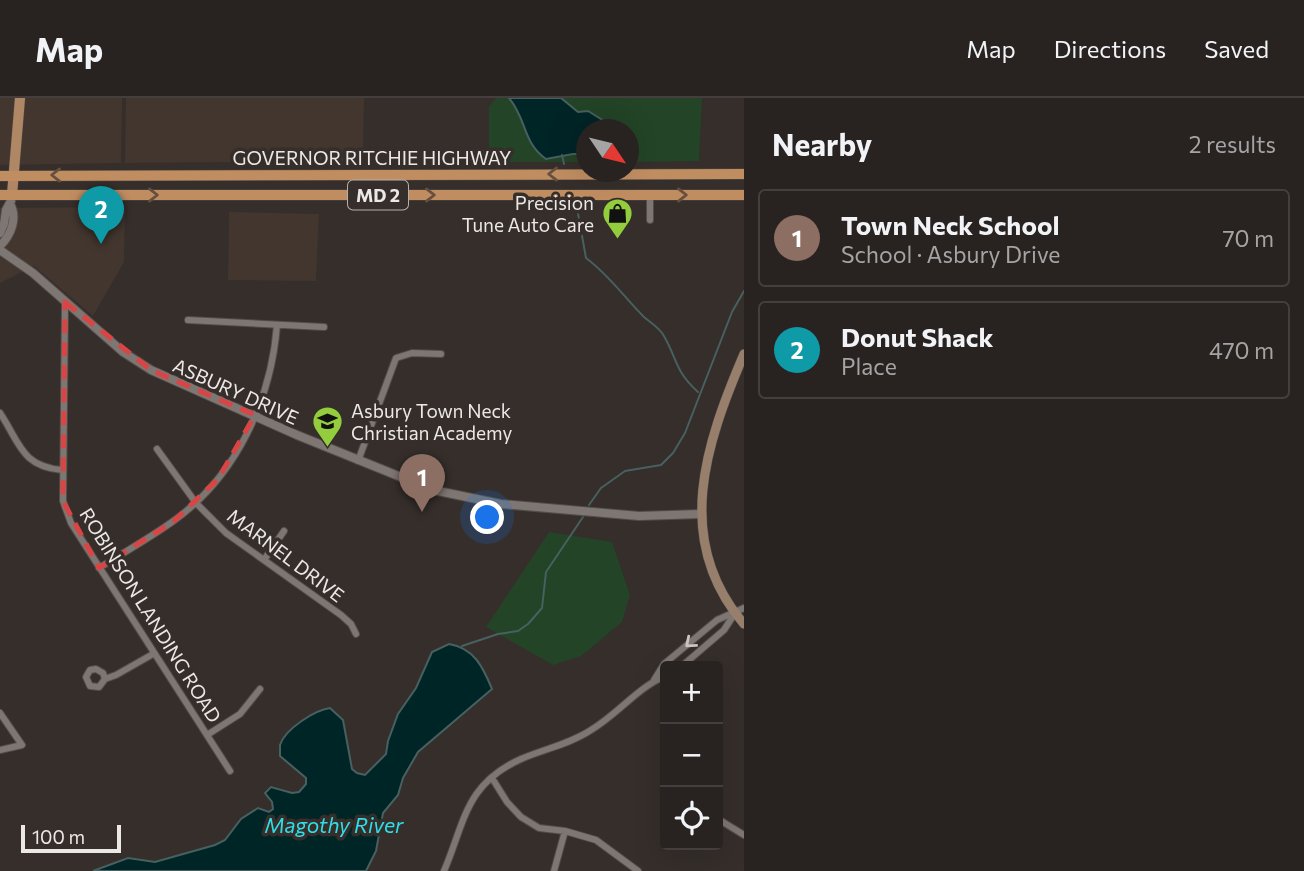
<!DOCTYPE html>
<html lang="en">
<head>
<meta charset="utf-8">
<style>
  body { margin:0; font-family:Commissioner,sans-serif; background:#302a29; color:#f1f3f6 }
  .controls { position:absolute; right:21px; bottom:21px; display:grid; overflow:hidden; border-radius:7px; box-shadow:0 7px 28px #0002 }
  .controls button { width:63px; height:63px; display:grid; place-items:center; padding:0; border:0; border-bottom:2px solid #443f3e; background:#282220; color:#f1f3f6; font:35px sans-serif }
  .compass { position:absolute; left:576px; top:21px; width:63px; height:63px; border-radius:50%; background:#282220; box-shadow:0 7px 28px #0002; rotate:125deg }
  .scale { position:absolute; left:21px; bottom:18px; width:100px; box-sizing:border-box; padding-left:7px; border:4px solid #ece8e5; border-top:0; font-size:19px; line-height:24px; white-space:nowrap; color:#ece8e5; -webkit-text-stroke:5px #352e2b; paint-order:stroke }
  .you { position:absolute; left:488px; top:420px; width:24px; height:24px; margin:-18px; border:5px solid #fff; border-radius:50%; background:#1a73e8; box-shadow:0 0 0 10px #1a73e833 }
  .badge { display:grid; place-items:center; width:46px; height:46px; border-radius:50%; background:#bca0f2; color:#fff; font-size:23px; font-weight:700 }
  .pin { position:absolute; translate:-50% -58px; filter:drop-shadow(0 2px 4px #0008) }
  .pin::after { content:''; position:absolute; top:37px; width:24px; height:21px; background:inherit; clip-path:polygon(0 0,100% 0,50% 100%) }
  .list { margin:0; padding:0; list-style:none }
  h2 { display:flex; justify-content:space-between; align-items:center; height:91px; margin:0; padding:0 28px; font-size:30px }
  h2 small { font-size:23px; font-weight:400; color:#a5a4a5 }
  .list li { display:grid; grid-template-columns:46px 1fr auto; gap:21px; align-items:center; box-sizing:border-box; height:98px; margin:0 14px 14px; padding:0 14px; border:2px solid #443f3e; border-radius:7px }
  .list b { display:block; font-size:26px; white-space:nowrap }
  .list p { margin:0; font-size:23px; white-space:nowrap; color:#a5a4a5 }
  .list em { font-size:23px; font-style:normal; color:#a5a4a5 }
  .icon { flex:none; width:38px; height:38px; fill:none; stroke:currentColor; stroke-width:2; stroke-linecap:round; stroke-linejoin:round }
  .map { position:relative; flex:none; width:744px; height:773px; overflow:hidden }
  header { display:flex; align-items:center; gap:42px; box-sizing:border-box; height:98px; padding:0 35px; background:#282220; border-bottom:2px solid #443f3e }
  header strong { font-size:33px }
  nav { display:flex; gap:38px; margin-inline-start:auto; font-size:24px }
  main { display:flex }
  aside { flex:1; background:#282220 }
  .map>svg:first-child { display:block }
  .built { fill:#42362e }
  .green { fill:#234426 }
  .water { fill:#002527; stroke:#476060; stroke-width:2 }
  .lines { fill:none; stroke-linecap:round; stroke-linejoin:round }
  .stream { stroke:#476060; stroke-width:2 }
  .minor-casing { stroke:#534d4a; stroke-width:8 }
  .tertiary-casing { stroke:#534d4a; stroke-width:10 }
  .secondary-casing { stroke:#534d4a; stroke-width:10 }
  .primary-casing { stroke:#534d4a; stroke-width:11 }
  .trunk-casing { stroke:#534d4a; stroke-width:11 }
  .minor { stroke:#7e7672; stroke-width:6 }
  .tertiary { stroke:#7e7672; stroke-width:8 }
  .secondary { stroke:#977f6c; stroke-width:9 }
  .primary { stroke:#b08765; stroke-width:10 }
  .trunk { stroke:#c08d61; stroke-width:10 }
  .oneway { stroke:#664f3e }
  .oneway2 { stroke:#cbc6c2 }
  .marked { fill:none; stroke:#d94544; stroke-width:5; stroke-dasharray:14 9; stroke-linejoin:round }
  .labels { text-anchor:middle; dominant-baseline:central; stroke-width:7; stroke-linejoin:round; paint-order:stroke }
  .shield { fill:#352e2b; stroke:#b5b0ad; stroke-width:2 }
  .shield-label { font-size:18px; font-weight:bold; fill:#ece8e5 }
  .street-label { font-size:19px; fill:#ece8e5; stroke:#352e2b }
  .poi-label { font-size:19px; fill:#ece8e5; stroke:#352e2b; text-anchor:end }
  .water-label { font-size:21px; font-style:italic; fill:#2fdfe7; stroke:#352e2b }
</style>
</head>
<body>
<header>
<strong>Map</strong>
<nav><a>Map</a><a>Directions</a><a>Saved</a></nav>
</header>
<main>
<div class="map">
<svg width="744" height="773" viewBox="0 0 744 773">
  <rect width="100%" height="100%" fill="#352e2b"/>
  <path class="built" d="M0 0H122L121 65 0 67Z
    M126 0H364L363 63 125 65Z
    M125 109 124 164 93 218 34 168 0 185V110Z
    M229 114 319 116 316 183 228 182Z"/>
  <path class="green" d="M497 0H702L699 63 629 64 628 32H586L583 64H489V8Z
    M549 434 612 444 630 497 622 524 581 558 553 567 486 529Z"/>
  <path class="water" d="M509 0H561L578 14 588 13 604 23 602 31 586 32V56H573L546 61C522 44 527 21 509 0Z
    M449 546C474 550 483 569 492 591L418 654 403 680 398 697 383 715 376 753 366 773H93L128 760 155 764 215 747 225 742 241 721 258 710 269 714 273 711 272 704 265 695 271 689 292 695 299 694 306 686V680L280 658C280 658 280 647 280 647 285 631 315 612 330 610L343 622 352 671 357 675 365 677 386 656 388 643 398 616 416 590 432 554Z"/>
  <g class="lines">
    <path class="stream" d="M562 57 564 66
      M577 110 586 160C609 177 624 199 644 219 651 225 660 230 664 238 678 263 675 273 698 294
      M589 407 601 390 625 373 661 367 673 355 685 335 732 214 744 193
      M462 548 498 536 518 533 528 526 542 510 546 474 583 419"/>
    <defs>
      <path id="minor" d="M650 122V97
        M65 204 63 403 71 425 230 673
        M188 222 324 229
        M0 315C20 345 21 368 62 372
        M157 351 196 405 226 435 341 517 351 526 356 536
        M358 363 396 260 412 255 441 256
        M264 462 284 433
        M99 470C123 455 148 441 172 424 236 379 271 303 277 227
        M682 568 724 532 735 515
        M105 581 103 575 96 571 90 572 86 579 90 588 99 589 105 581 116 577 153 556
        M654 582 664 566 717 522 744 510
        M0 615 22 647 0 652
        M207 637 240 616 260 591
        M492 680 507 704 521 719 539 730 565 733 596 742 638 773
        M718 721 744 737
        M444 773C465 724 465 686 521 661 544 651 570 646 591 632 618 616 637 590 665 578
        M554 773 565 733"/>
      <path id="tertiary" d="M0 135 4 126 6 112 11 103
        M0 148C11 137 18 120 10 106
        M0 152 33 175 123 254 151 272 297 337 433 392 501 406 639 418 701 416"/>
      <path id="secondary" d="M744 256C706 345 672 442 744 526"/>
      <path id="primary" d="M12 97 20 0"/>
      <path id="trunk" d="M0 78 744 76
        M0 97H744"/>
    </defs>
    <use href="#minor" class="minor-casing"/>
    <use href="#tertiary" class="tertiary-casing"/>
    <use href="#secondary" class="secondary-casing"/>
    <use href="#primary" class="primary-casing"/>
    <use href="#trunk" class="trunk-casing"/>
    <use href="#minor" class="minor"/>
    <use href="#tertiary" class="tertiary"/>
    <use href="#secondary" class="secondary"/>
    <use href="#primary" class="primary"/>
    <use href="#trunk" class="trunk"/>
  </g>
  <defs><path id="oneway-chevron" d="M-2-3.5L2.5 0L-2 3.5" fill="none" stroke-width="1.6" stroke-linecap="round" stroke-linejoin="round" transform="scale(1.75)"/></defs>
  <g class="oneway">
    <use href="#oneway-chevron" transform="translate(553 76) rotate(180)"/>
    <use href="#oneway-chevron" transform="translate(56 77) rotate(180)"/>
    <use href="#oneway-chevron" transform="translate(153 97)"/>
    <use href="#oneway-chevron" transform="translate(430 97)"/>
    <use href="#oneway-chevron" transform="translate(682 97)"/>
  </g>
  <use class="oneway2" href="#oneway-chevron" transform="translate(690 545) rotate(140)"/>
  <path class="marked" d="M65 204 151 272 255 317 218 381 173 424 99 470 63 403Z"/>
  <defs>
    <symbol id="shop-pin" viewBox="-11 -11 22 30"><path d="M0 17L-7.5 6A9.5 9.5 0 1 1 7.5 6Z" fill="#93cc3d" stroke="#352e2b"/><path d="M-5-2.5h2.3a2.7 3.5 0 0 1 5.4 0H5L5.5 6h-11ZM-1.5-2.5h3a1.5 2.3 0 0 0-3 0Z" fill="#111"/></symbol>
    <symbol id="school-pin" viewBox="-11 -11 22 30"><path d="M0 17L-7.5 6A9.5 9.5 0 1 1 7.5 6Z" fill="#93cc3d" stroke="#352e2b"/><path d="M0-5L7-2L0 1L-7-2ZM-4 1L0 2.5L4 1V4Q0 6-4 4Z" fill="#111"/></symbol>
  </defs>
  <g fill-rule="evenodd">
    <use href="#shop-pin" x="600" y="98" width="35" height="47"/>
    <use href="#school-pin" x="310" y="306" width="35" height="47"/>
  </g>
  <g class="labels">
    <rect class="shield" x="348" y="82.5" width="60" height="29" rx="5"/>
    <g class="shield-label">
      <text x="378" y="97">MD 2</text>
    </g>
    <g class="street-label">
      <text x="372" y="59">GOVERNOR RITCHIE HIGHWAY</text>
      <text transform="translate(236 293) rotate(24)">ASBURY DRIVE</text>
      <text transform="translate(286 457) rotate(37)">MARNEL DRIVE</text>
      <text transform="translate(151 517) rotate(58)">ROBINSON LANDING ROAD</text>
    </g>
    <g class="poi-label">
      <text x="594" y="104">Precision<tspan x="594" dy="22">Tune Auto Care</tspan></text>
      <text x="351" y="312" text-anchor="start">Asbury Town Neck<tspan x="351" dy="22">Christian Academy</tspan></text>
    </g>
    <g class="water-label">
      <text x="334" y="726">Magothy River</text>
    </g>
  </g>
</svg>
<div class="controls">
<button>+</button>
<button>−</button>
<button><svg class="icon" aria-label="locate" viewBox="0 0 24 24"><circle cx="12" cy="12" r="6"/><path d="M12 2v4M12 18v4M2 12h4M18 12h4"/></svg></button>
</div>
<svg class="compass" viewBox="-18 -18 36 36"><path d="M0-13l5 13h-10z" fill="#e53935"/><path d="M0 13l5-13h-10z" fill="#a5a4a5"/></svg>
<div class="scale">100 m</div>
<div class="you"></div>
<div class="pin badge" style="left:422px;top:414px;background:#8d6e63">1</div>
<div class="pin badge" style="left:101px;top:146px;background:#0f9aa8">2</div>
</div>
<aside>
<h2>Nearby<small>2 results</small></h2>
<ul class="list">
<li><span class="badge" style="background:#8d6e63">1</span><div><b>Town Neck School</b><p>School · Asbury Drive</p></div><em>70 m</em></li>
<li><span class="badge" style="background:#0f9aa8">2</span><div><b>Donut Shack</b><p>Place</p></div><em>470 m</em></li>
</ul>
</aside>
</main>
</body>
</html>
